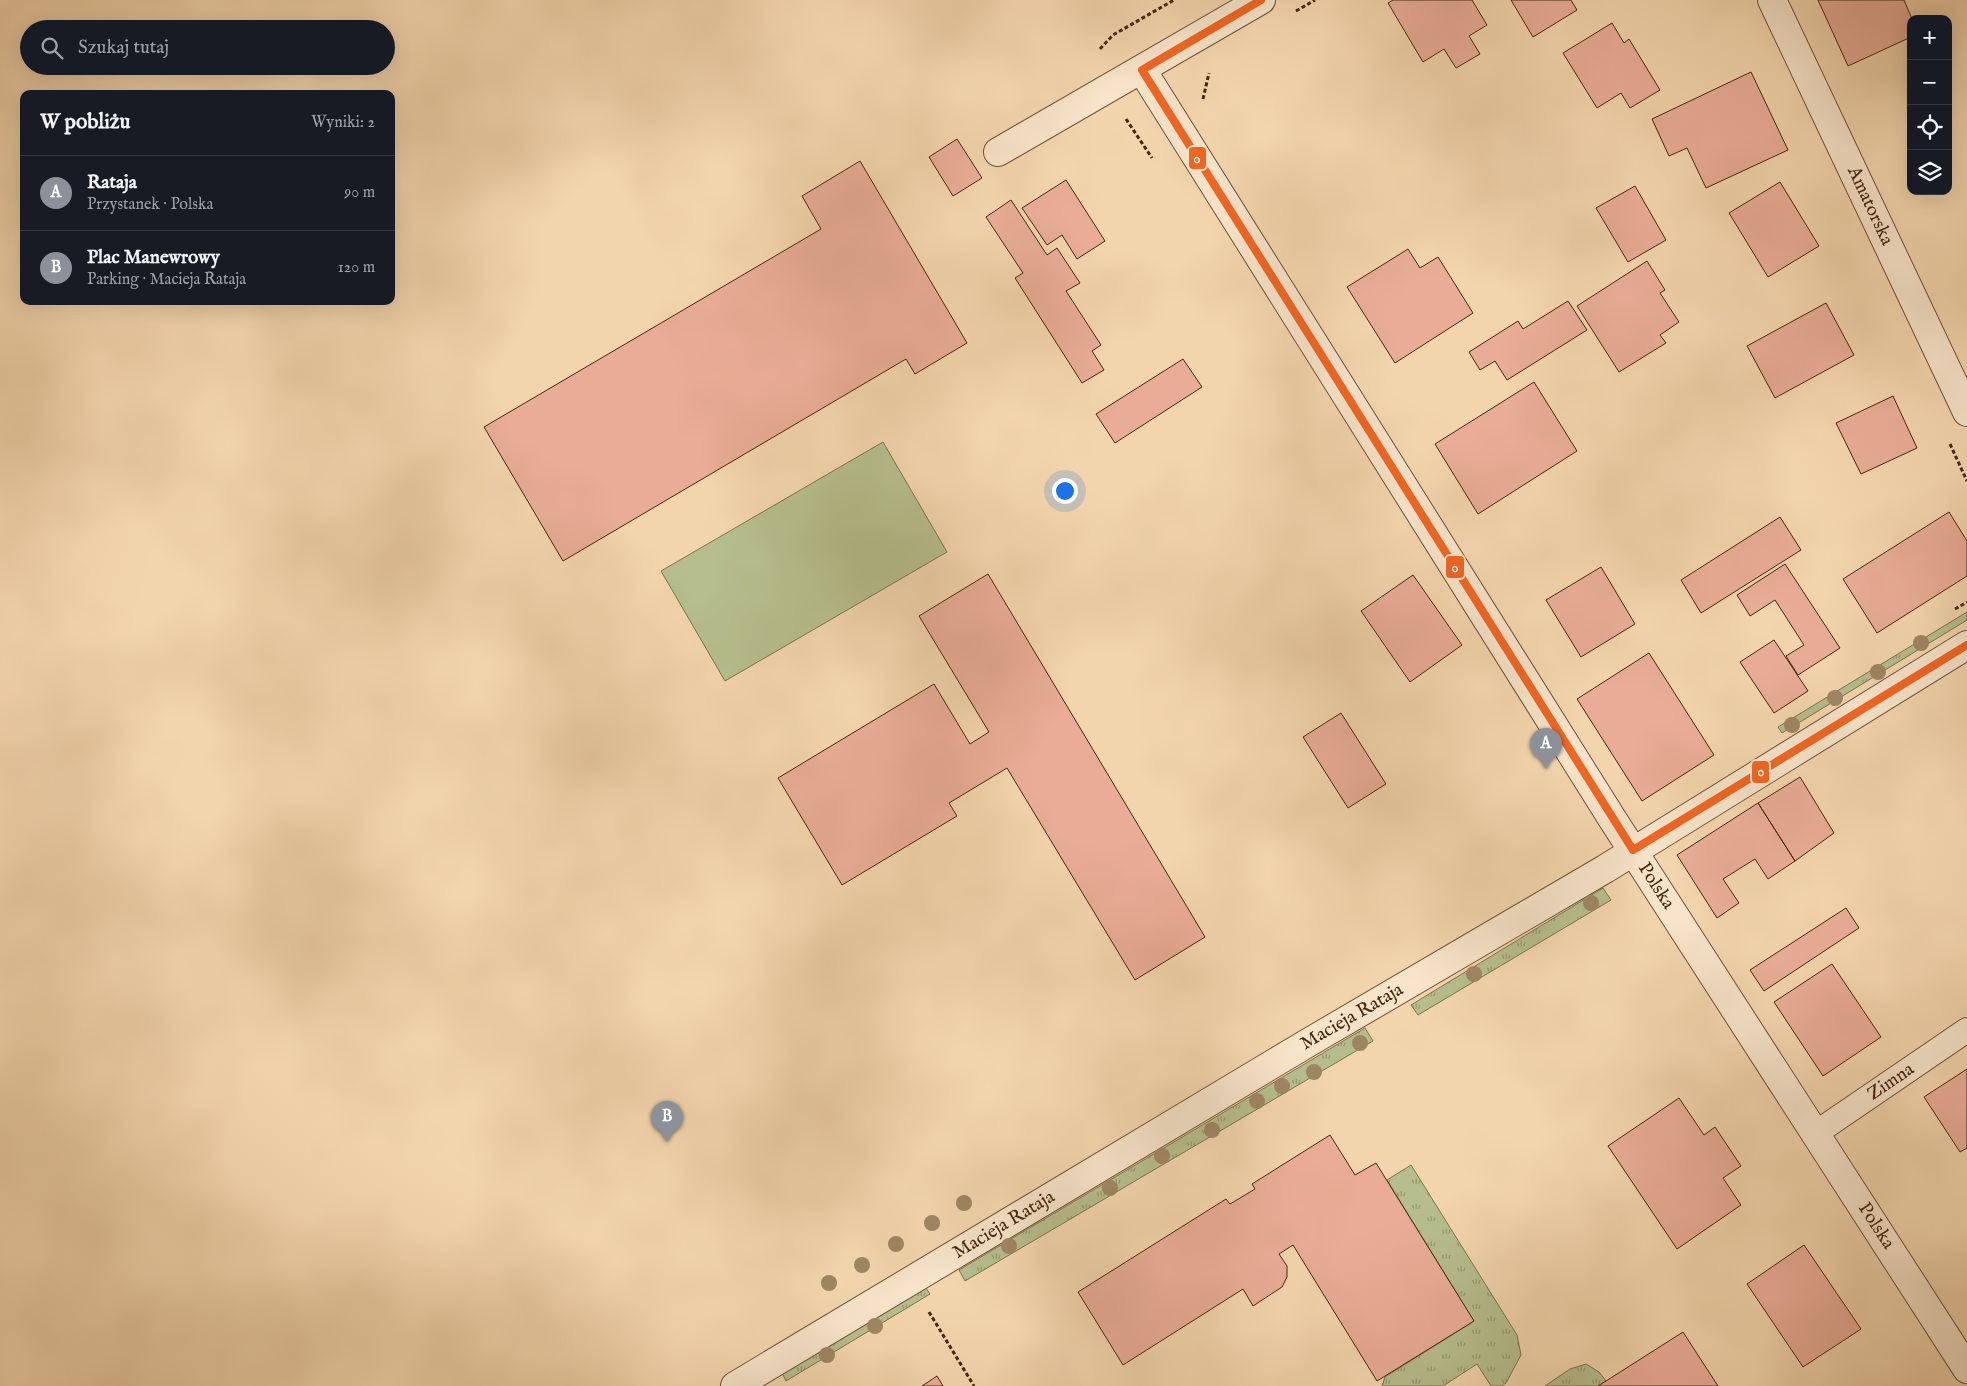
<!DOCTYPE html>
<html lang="pl">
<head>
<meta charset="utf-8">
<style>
  body { margin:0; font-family:"IM FELL English",serif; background:#20242c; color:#f1f3f6 }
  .controls { position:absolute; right:15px; top:15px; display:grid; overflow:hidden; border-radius:10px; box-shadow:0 5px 20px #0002 }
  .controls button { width:45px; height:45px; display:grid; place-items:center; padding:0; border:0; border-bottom:1px solid #363941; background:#171b24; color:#f1f3f6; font:25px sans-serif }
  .you { position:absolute; left:1064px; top:490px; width:18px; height:18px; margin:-12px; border:4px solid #fff; border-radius:50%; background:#1a73e8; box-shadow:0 0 0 8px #1a73e833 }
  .badge { display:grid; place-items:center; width:32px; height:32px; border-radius:50%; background:#8c9099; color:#fff; font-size:16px; font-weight:700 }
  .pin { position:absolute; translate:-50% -41px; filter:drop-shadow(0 1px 2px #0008) }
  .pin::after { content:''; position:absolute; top:26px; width:18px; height:15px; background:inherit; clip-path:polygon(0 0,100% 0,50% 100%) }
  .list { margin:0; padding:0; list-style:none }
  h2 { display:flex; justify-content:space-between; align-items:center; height:65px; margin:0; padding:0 20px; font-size:21px }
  h2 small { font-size:16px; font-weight:400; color:#9ea1a6 }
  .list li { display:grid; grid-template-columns:32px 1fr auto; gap:15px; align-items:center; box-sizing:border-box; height:75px; padding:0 20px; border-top:1px solid #363941 }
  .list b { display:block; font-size:19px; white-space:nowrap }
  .list p { margin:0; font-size:16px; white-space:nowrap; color:#9ea1a6 }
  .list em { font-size:16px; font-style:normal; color:#9ea1a6 }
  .icon { flex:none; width:28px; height:28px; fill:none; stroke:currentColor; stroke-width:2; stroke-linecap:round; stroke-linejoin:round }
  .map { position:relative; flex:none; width:1967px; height:1386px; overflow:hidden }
  .search { position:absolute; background:#171b24; box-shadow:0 5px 20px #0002; left:20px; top:20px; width:375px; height:55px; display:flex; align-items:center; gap:12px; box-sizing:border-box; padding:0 18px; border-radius:28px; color:#9ea1a6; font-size:19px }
  .panel { position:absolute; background:#171b24; box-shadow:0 5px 20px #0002; left:20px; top:90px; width:375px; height:215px; border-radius:10px }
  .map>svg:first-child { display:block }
  .grass { fill:url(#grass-tufts); stroke:#7d734d }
  .pitch { fill:#b6be8d; stroke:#7d734d }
  .building { fill:#e9ad97; stroke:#44280d }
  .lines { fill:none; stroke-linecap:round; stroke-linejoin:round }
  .service-casing { stroke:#705335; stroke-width:26 }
  .minor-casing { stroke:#705335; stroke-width:30 }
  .path { stroke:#44280d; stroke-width:3; stroke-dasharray:4 2.5; stroke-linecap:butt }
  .service { stroke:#f7e4ca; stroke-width:24 }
  .minor { stroke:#f7e4ca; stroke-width:28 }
  .bus-1-casing { stroke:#f7e4ca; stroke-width:11 }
  .bus-1 { stroke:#f26522; stroke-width:8 }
  .tree { fill:#9f8663 }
  .labels { text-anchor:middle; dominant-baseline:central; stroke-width:4; stroke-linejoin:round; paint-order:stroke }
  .street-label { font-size:19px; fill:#44280d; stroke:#f7e4ca }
  .line-badge { stroke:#f7e4ca; stroke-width:2 }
  .badge-label { font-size:14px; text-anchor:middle; font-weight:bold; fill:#fff }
</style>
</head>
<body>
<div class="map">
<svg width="1967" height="1386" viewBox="0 0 1967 1386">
  <defs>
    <pattern id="grass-tufts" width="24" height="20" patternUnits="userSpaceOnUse" patternTransform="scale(1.25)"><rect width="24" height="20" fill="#b6be8d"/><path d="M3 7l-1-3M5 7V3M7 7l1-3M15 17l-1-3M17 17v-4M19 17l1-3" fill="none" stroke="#969a72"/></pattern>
  </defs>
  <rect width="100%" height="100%" fill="#f3d5ad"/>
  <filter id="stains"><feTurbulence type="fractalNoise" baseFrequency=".004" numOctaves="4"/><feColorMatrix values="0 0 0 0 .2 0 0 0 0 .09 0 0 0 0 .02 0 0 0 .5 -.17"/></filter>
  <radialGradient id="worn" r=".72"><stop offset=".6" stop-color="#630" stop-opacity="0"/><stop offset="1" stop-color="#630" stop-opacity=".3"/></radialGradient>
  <path class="grass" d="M1967 612V620L1782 733 1778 727Z
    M1603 888 1611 900 1418 1015 1411 1005Z
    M1365 1028 1373 1041 965 1281 959 1270Z
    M1411 1165 1517 1335 1521 1355 1506 1383 1502 1386H1491L1477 1364 1443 1386H1382L1385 1377 1474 1321 1387 1180Z
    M926 1288 930 1294 786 1381 782 1373Z
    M1586 1364 1599 1372 1606 1381 1598 1386H1545L1570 1369Z"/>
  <path class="pitch" d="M883 442 947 552 725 681 661 571Z"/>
  <path class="building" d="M1393 0H1472L1487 25 1469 36 1480 54 1456 68 1444 49 1423 62 1388 3Z
    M1511 0H1571L1577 10 1533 37Z
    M1818 0H1904L1912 19 1911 37 1848 66Z
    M1612 23 1624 43 1629 39 1660 90 1630 108 1621 93 1597 108 1563 53Z
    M1751 72 1788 150 1706 188 1687 148 1669 156 1652 119Z
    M957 139 982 178 953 196 929 157Z
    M860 161 967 343 915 374 906 359 563 561 484 427 821 229 802 196Z
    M1066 180 1105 241 1077 259 1062 235 1047 245 1022 208Z
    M1780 182 1819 246 1768 277 1729 213Z
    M1635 186 1666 240 1628 262 1596 208Z
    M1011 200 1047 255 1057 248 1080 283 1066 291 1101 345 1092 351 1104 370 1082 383 1015 278 1023 273 986 217Z
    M1408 249 1420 268 1438 257 1473 313 1395 363 1347 287Z
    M1647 261 1665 290 1660 293 1679 322 1660 335 1666 343 1619 372 1577 306Z
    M1568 301 1587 330 1507 380 1495 361 1480 370 1469 352 1518 321 1523 329Z
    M1826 303 1854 355 1775 398 1747 346Z
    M1183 359 1202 387 1115 443 1096 414Z
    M1534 382 1577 451 1478 514 1435 444Z
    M1893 396 1917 448 1861 474 1836 423Z
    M1949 512 1967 541V576L1877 633 1843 579Z
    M1780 517 1801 550 1701 613 1681 580Z
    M1785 564 1840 648 1798 675 1786 656 1804 645 1775 600 1750 616 1737 595Z
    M1601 567 1635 624 1581 657 1546 600Z
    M988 574 1205 937 1135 980 1007 768 949 803 957 816 842 885 778 778 934 684 970 744 989 732 919 616Z
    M1413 575 1462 645 1410 682 1361 611Z
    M1774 640 1808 691 1774 713 1740 662Z
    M1649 653 1714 755 1642 801 1577 699Z
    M1341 713 1386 784 1348 808 1303 737Z
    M1800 777 1834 833 1795 861 1758 803Z
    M1758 803 1795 861 1768 879 1755 859 1723 879 1739 903 1717 918 1677 855Z
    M1846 908 1859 928 1764 991 1750 970Z
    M1832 964 1881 1037 1823 1076 1774 1002Z
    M1967 1069V1148L1960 1152 1924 1097Z
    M1679 1098 1704 1135 1715 1127 1741 1166 1723 1178 1741 1205 1677 1249 1608 1146Z
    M1330 1135 1355 1175 1376 1163 1474 1321 1377 1381 1293 1245 1279 1254 1287 1266V1277L1282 1287 1253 1306 1243 1289 1123 1365 1078 1292 1226 1199 1230 1204 1255 1189 1252 1184Z
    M1804 1245 1861 1329 1803 1367 1747 1284Z
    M1683 1332 1718 1386H1598L1606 1381Z
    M937 1376 943 1386H922Z"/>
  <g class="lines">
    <defs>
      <path id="service" d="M1816 1133 1967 1030"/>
      <path id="minor" d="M1772 0 1967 412
        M1142 70 1613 820 1967 1369
        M998 152 1261 0
        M735 1386 1306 1044 1605 869 1967 645"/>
    </defs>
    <use href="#service" class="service-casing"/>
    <use href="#minor" class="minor-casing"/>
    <path class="path" d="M1296 11 1315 0
      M1100 49 1113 35 1174 0
      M1203 99 1209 73
      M1126 119 1152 158
      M1950 444 1967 481
      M1955 609 1967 602
      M929 1312 974 1386"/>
    <use href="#service" class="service"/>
    <use href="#minor" class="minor"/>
    <defs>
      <path id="bus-1" d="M1261 0 1142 70 1633 850 1967 645"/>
    </defs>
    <use href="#bus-1" class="bus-1-casing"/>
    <use href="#bus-1" class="bus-1"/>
  </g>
  <g class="tree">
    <circle cx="1921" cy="643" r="8"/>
    <circle cx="1878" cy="672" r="8"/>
    <circle cx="1835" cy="698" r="8"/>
    <circle cx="1792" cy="725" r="8"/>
    <circle cx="1591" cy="903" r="8"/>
    <circle cx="1474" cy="974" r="8"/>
    <circle cx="1360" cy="1043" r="8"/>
    <circle cx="1314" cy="1072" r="8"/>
    <circle cx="1282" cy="1086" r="8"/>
    <circle cx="1257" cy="1101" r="8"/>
    <circle cx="1212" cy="1130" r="8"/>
    <circle cx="1162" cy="1156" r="8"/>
    <circle cx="1110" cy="1188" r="8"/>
    <circle cx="964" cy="1203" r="8"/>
    <circle cx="932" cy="1223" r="8"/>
    <circle cx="896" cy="1244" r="8"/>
    <circle cx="1009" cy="1246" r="8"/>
    <circle cx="862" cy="1265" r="8"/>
    <circle cx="829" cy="1283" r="8"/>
    <circle cx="875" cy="1326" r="8"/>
    <circle cx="827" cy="1355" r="8"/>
  </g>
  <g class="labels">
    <g class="street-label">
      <text transform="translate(1870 206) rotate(65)">Amatorska</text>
      <text transform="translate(1656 886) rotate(57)">Polska</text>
      <text transform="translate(1352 1017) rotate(-30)">Macieja Rataja</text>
      <text transform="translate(1891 1082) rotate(-34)">Zimna</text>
      <text transform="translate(1004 1225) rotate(-31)">Macieja Rataja</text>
      <text transform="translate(1876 1226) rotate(57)">Polska</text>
    </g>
  </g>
  <g class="line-badge">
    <rect x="1188" y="146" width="19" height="24" rx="5" fill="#f26522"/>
    <rect x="1445" y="555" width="20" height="24" rx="5" fill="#f26522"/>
    <rect x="1751" y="760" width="19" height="24" rx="5" fill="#f26522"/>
  </g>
  <g class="badge-label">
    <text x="1197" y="163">0</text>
    <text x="1455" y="572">0</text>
    <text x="1761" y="776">0</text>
  </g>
  <rect width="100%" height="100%" filter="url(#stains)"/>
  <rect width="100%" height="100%" fill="url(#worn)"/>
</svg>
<div class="controls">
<button>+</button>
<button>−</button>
<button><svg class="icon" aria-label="locate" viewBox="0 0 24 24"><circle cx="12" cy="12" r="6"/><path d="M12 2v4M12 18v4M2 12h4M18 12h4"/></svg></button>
<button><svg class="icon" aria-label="layers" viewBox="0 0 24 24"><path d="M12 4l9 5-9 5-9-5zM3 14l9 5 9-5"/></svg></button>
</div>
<div class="you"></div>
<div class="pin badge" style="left:1546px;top:769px">A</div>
<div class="pin badge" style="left:667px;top:1142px">B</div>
<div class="search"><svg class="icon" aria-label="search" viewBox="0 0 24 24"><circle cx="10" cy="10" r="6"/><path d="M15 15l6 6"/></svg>Szukaj tutaj</div>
<section class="panel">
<h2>W pobliżu<small>Wyniki: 2</small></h2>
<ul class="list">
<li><span class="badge">A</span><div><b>Rataja</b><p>Przystanek · Polska</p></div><em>90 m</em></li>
<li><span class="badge">B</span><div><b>Plac Manewrowy</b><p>Parking · Macieja Rataja</p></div><em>120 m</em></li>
</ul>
</section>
</div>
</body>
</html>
